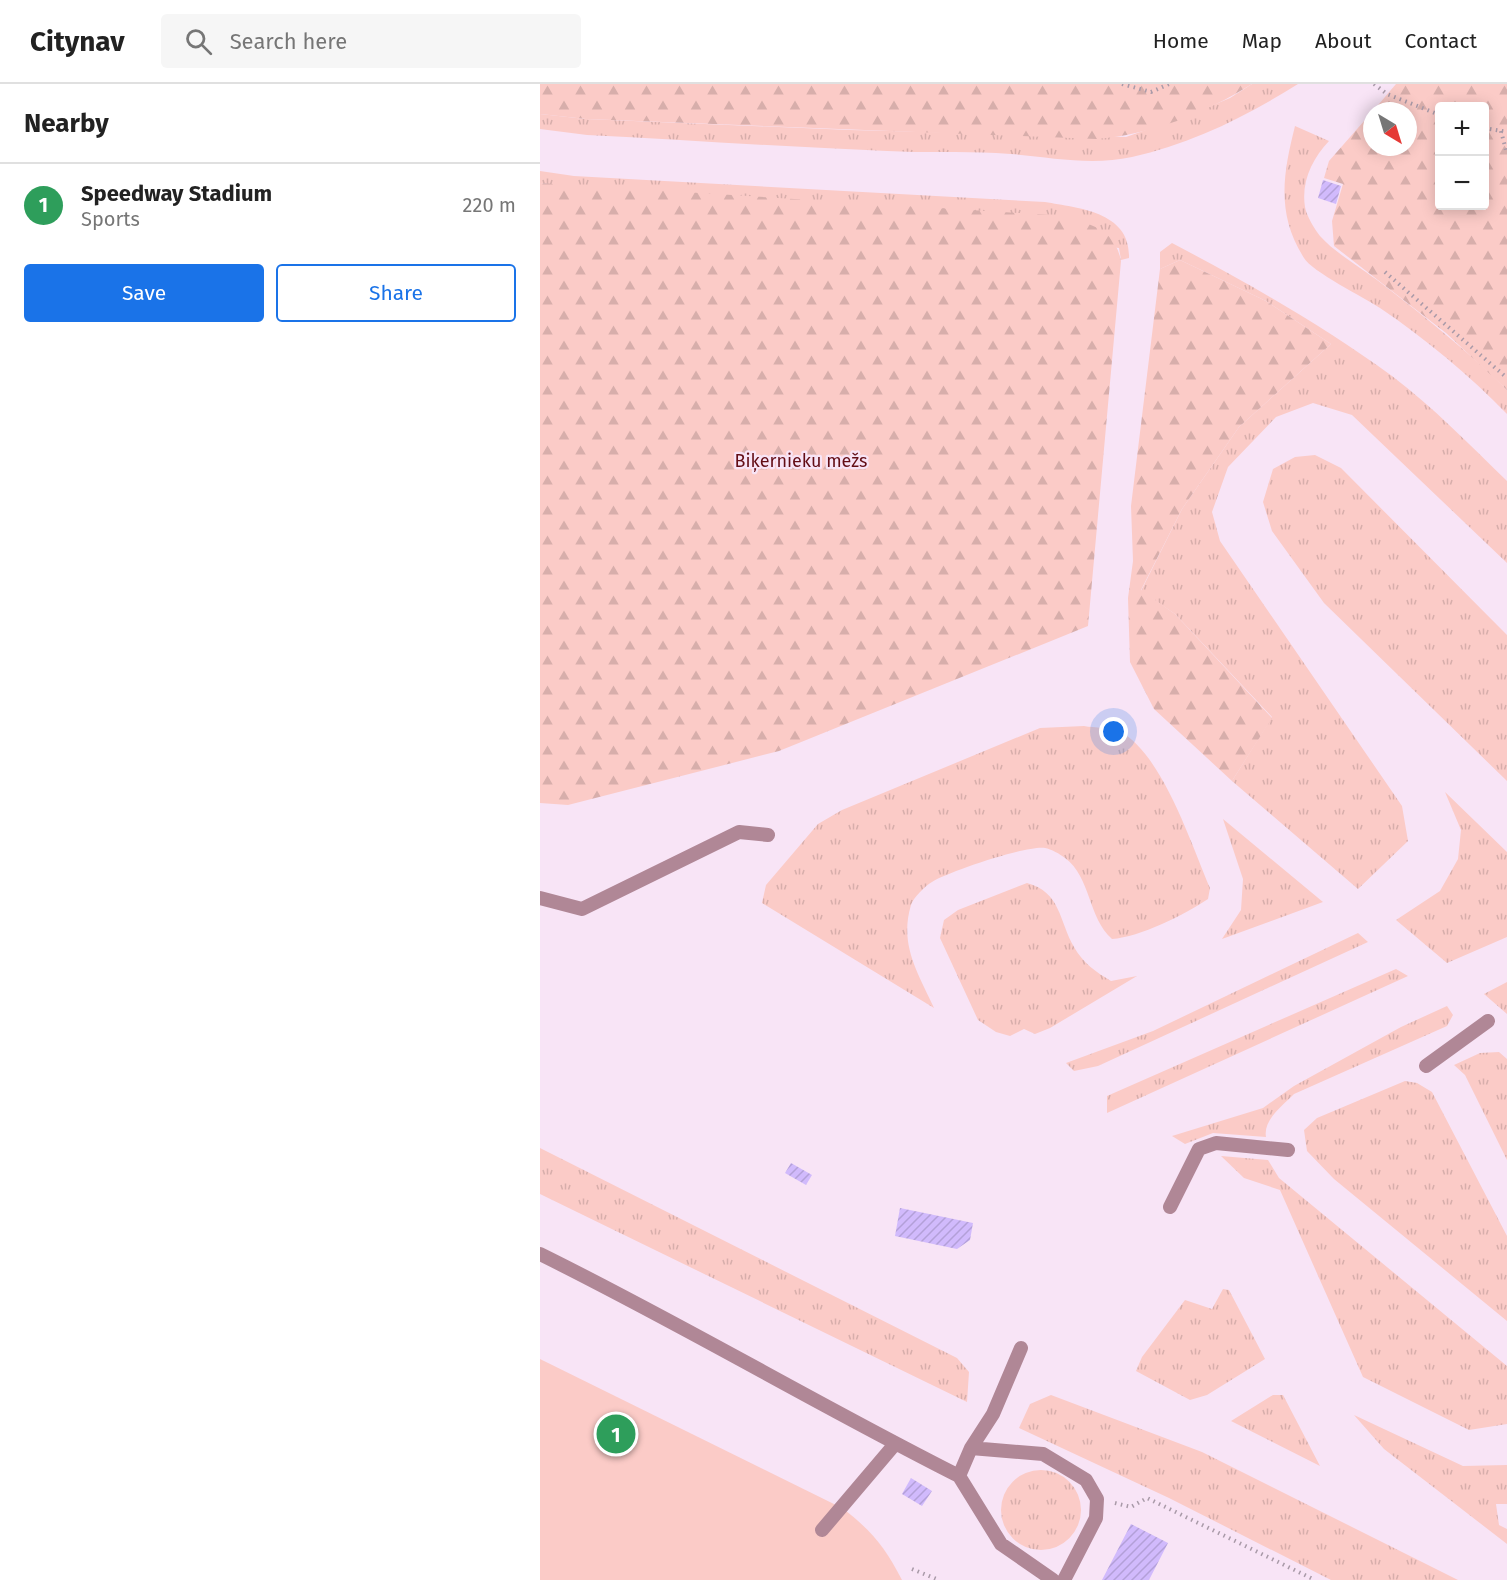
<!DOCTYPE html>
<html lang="en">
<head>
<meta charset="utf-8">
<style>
  body { margin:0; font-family:"Fira Sans",sans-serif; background:#f6f6f6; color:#222 }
  .controls { position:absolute; right:18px; top:18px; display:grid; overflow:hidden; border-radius:6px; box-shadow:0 3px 15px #0003 }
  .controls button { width:54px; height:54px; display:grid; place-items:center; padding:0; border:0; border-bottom:2px solid #e0e0e0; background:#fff; color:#222; font:30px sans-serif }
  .compass { position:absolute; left:823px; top:18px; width:54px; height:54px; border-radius:50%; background:#fff; box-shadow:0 3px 15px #0003; rotate:142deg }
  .you { position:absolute; left:574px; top:648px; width:21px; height:21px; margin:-15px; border:4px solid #fff; border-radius:50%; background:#1a73e8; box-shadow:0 0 0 9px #1a73e833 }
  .badge { display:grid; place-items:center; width:39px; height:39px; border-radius:50%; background:#1a73e8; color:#fff; font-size:20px; font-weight:700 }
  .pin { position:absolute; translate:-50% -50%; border:3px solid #fff; box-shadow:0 2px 6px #0006 }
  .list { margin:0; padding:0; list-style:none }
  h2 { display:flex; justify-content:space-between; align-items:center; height:78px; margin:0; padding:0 24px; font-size:26px }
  h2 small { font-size:20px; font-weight:400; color:#767676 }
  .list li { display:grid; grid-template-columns:39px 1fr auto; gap:18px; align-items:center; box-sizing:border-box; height:84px; padding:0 24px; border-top:2px solid #e0e0e0 }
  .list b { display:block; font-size:22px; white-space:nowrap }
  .list p { margin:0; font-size:20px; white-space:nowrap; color:#767676 }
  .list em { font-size:20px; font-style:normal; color:#767676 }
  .actions { display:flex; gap:12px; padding:18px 24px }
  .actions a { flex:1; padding:14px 0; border:2px solid #1a73e8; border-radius:6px; text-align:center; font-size:21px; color:#1a73e8 }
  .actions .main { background:#1a73e8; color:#fff }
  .icon { flex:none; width:33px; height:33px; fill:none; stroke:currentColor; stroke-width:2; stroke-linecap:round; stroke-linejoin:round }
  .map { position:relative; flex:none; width:967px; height:1496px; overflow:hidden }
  header { display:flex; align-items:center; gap:36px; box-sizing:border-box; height:84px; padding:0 30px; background:#fff; border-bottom:2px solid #e0e0e0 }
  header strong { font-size:28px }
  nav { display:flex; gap:33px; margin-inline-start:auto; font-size:21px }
  .search { width:420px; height:54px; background:#f6f6f6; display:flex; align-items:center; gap:15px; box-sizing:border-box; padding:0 21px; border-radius:6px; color:#767676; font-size:22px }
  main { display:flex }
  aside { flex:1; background:#fff }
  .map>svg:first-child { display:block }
  .grass { fill:url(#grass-tufts) }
  .forest { fill:url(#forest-firs); fill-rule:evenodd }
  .garden { fill:#fbcbc7 }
  .building { fill:url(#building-hatch) }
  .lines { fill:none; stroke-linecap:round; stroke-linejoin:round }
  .path { stroke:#a99aa8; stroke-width:4; stroke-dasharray:1.5 4.5; stroke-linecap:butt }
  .lane { stroke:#b08796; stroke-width:14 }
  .labels { text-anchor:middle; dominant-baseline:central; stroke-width:4.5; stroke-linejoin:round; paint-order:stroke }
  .park-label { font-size:18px; fill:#630d15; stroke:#f8e4f6 }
</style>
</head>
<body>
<header>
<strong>Citynav</strong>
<div class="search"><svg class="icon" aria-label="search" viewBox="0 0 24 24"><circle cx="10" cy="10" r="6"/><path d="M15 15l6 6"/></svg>Search here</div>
<nav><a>Home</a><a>Map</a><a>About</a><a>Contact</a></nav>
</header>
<main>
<aside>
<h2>Nearby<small></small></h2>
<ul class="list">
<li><span class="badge" style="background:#2e9e5b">1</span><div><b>Speedway Stadium</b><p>Sports</p></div><em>220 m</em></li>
</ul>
<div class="actions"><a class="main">Save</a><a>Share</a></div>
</aside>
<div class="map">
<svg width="967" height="1496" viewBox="0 0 967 1496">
  <defs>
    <pattern id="grass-tufts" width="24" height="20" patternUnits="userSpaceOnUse" patternTransform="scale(1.5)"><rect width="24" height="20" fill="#fbcbc7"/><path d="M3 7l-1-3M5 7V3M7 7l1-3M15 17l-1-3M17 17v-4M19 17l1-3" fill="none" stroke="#d7aeab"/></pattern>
    <pattern id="forest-firs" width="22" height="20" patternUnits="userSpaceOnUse" patternTransform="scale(1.5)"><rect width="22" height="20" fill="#fbcbc7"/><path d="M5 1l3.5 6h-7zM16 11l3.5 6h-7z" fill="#d7aeab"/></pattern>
    <pattern id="building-hatch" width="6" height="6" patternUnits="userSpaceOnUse" patternTransform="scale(1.5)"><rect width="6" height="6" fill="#d1bafc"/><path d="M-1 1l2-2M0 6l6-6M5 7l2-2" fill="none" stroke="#b3a0d8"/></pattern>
  </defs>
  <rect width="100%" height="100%" fill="#f8e4f6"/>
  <path class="grass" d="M712 0H758C707 32 651 60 592 73 546 83 502 71 456 69 420 67 383 69 347 67 247 63 147 56 47 51L0 45V30L46 35 310 46 586 53 659 27 690 14Z
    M755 42 789 57C772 75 761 98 765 123 766 131 775 146 780 152 795 169 823 185 841 199 885 233 928 267 967 306V330C929 291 886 255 840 224 825 214 771 187 764 174 736 130 743 90 755 42Z
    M0 87 34 92 505 118C539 124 591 128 589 174L581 176 579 164 0 99Z
    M632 159C708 199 782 241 852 292 893 323 930 361 967 397V479L812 331 773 319 736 333 688 383 672 428 680 457 862 722 868 757 818 805 692 697 732 633 635 530 601 507 642 425 699 343 791 260 726 217 640 176 620 185V168Z
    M775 371 801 384 967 551V697L784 519 732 447 723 418 733 385 755 373Z
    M544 642C554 644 572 643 581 648 623 672 651 760 670 804L668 815C644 831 600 853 572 855 548 834 551 793 525 774 520 770 511 765 505 764 487 761 408 788 392 798 385 802 373 814 371 821 359 861 378 889 394 924L222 819 226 801 278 740 302 726 500 644Z
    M905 708 967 768V853L907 879 856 836 900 807 918 775 921 746Z
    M683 735 783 818 682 855 701 826 703 795Z
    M487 799C521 808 519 837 534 863 543 879 556 888 571 897L597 892 510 944 495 950 484 945 470 952 456 948 438 936 400 854 404 836 418 826Z
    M818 849 828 858 558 982 534 987 526 979 613 947Z
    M856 885 868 892 567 1029V1012Z
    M967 898V930L944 910Z
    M907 922 913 931 907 942 754 1010C742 1022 723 1036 726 1053L673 1049 645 1060 632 1052 723 1024 754 1002 861 943Z
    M959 968 967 975V1076L925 991 914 981 940 969Z
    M865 997 877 999 892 1008 967 1152V1237L794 1095 767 1067 764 1046 777 1034Z
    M0 1064 417 1274 429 1288 427 1318 0 1110Z
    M681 1072 728 1076 739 1094 967 1282V1340L929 1346 823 1293 740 1106 704 1094Z
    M683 1205 689 1206 725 1275 667 1311 650 1316 596 1287 602 1273 645 1216 672 1225Z
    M511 1311 662 1368 918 1496H791L629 1414 479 1344 490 1320Z
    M733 1311H743L780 1382 691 1337Z
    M814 1331 923 1382 967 1381V1420H956L959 1441 967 1445V1460L844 1365Z
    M461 1426a40 40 0 1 1 80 0a40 40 0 1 1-80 0Z"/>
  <path class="forest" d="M0 0H712C666 29 610 51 556 55L46 35 0 30Z
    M856 0H967V306L906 249 794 162 792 137 803 100 784 94 789 77 832 28V63H868V27H833ZM944 22V122H900V22Z
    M0 99 511 131C542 138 574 140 581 177L548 542 239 667 28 721 0 719Z
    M640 176 726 217 791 260 699 343 642 425 601 506 635 530 732 634 692 697 614 625 590 578 588 514 593 477 591 422 620 185Z"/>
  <path class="garden" d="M0 1275 302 1424C331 1446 345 1463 362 1496H0Z"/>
  <path class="building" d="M783 96 801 102 796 120 778 114Z
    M251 1079 272 1091 266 1101 245 1089Z
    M360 1124 433 1139 430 1156 417 1165 355 1152Z
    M371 1394 392 1407 382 1422 362 1410Z
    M591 1440 628 1459 609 1496H562Z"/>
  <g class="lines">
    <path class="path" d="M582 0 611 8 629 0
      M834 0 847 10 900 31
      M944 44 967 48
      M961 47 967 70
      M845 188 967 294
      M575 1419 591 1423 607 1414 775 1496
      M372 1485 399 1496"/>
    <path class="lane" d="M0 814 42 825 199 748 228 751
      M886 982 948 937
      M630 1123 659 1065 676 1059 748 1066
      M0 1170C142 1240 278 1321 419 1392
      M481 1264 453 1330 431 1364 419 1392 461 1460 513 1496
      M431 1364 503 1370 546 1396 557 1415 556 1434 524 1496
      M282 1446 355 1360"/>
  </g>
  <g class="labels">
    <g class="park-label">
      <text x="261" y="377">Biķernieku mežs</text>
    </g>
  </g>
</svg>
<div class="controls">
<button>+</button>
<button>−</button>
</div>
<svg class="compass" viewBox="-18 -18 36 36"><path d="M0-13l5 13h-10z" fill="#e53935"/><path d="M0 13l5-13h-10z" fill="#767676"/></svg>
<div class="you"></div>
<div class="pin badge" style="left:76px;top:1350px;background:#2e9e5b">1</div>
</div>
</main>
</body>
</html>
